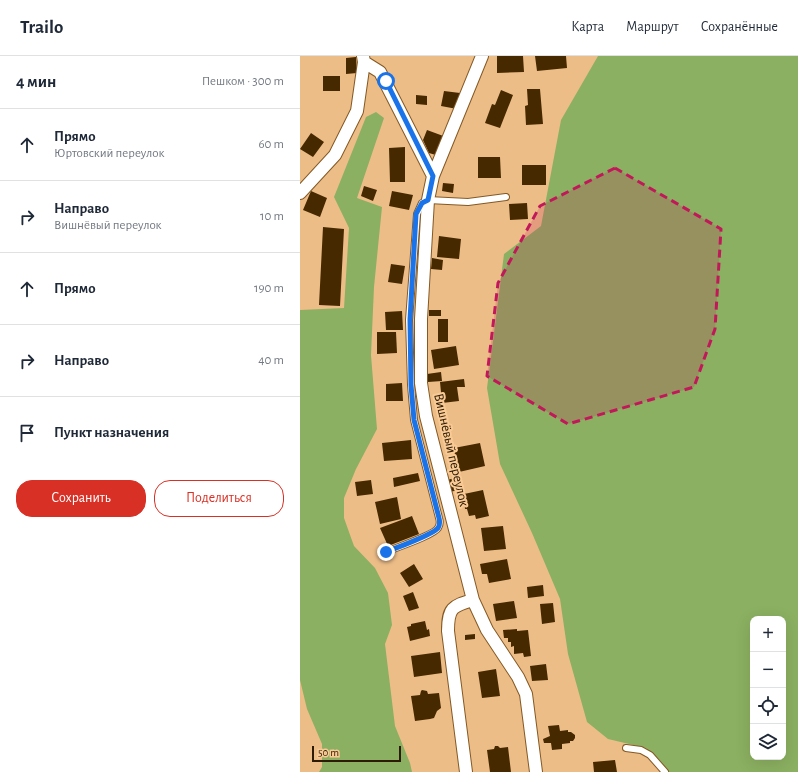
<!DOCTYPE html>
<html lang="ru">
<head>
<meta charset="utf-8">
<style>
  body { margin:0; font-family:"Alegreya Sans",sans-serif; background:#f6f6f7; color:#1f2937 }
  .controls { position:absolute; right:12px; bottom:12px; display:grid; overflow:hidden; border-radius:8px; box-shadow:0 4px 16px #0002 }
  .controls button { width:36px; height:36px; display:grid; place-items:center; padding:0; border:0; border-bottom:1px solid #e0e1e3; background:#fff; color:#1f2937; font:20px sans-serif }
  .scale { position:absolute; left:12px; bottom:10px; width:89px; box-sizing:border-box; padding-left:4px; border:2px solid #2d1b05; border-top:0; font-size:11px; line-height:14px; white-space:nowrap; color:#2d1b05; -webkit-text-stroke:3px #faca94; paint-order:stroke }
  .stop { position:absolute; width:12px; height:12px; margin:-9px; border:3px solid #1a73e8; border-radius:50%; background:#fff }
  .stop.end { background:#1a73e8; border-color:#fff; box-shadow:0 1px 4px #0008 }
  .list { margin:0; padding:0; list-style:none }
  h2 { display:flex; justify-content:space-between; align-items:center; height:52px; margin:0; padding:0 16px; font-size:17px }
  h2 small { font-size:13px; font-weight:400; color:#747a83 }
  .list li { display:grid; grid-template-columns:26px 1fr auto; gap:12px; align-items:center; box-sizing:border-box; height:72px; padding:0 16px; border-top:1px solid #e0e1e3 }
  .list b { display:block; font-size:15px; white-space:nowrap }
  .list p { margin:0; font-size:13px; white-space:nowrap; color:#747a83 }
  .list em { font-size:13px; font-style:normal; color:#747a83 }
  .actions { display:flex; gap:8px; padding:12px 16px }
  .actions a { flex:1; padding:9px 0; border:1px solid #d93025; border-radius:16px; text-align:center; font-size:14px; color:#d93025 }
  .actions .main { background:#d93025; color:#fff }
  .icon { flex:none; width:22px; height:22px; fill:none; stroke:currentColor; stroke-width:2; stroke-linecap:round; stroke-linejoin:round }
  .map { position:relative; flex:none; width:498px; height:716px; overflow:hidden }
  header { display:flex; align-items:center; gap:24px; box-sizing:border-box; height:56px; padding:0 20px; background:#fff; border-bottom:1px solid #e0e1e3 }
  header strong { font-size:19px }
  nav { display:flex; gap:22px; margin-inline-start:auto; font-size:14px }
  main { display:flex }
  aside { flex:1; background:#fff }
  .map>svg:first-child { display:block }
  .green { fill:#8bb061; fill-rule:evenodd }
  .building { fill:#472900 }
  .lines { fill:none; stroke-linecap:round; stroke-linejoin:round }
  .service-casing { stroke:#845924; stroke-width:8 }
  .minor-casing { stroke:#845924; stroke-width:14 }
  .service { stroke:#fff; stroke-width:6 }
  .minor { stroke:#fff; stroke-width:12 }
  .route { stroke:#1a73e8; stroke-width:5 }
  .marked { fill:#c2185b; fill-opacity:0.2; stroke:#c2185b; stroke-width:3; stroke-dasharray:8 5; stroke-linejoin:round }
  .labels { text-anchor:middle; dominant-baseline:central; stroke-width:4; stroke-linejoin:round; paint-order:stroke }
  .street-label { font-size:14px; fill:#2d1b05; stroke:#faca94 }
</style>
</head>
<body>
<header>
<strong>Trailo</strong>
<nav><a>Карта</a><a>Маршрут</a><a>Сохранённые</a></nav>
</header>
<main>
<aside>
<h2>4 мин<small>Пешком · 300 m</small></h2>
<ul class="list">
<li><svg class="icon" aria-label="ahead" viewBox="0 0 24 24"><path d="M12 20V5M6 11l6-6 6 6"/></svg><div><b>Прямо</b><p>Юртовский переулок</p></div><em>60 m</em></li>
<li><svg class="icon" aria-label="right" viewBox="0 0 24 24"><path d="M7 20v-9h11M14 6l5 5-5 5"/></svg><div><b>Направо</b><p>Вишнёвый переулок</p></div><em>10 m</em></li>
<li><svg class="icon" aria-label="ahead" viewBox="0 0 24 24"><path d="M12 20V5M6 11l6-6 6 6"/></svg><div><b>Прямо</b></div><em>190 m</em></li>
<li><svg class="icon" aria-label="right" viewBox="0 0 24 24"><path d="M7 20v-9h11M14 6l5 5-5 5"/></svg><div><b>Направо</b></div><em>40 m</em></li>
<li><svg class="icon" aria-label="arrive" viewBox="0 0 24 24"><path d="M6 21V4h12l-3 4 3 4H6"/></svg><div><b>Пункт назначения</b></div></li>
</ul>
<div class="actions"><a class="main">Сохранить</a><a>Поделиться</a></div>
</aside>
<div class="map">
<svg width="498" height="716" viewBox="0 0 498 716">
  <rect width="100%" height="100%" fill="#edbd88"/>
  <path class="green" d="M298 0H498V716H368L346 692 308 683 287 666 268 598 260 543 232 477 200 408 187 332 204 198 241 170 261 64ZM453 563H483V701H453Z
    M76 56 84 62 57 142 82 151 74 231 71 299 77 373 56 413 44 442V462L54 490 75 512 88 537 92 569 85 588 95 670 110 707 112 716H19L22 711V688L7 653 0 624V254L44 252 49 172 34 141 66 61Z"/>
  <path class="building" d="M197 0H223L224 16 197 17Z
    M235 0H266L267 12 237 15Z
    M56 1 57 17 46 18V2Z
    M23 20H40V35H23Z
    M227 33H240L243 68 226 69 225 50 228 49Z
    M201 34 213 39 200 72 185 67 192 48 195 49Z
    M144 35 160 37 157 53 141 50Z
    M116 39 127 40V49L116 48Z
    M127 74 146 81 139 100 129 97 123 84Z
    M11 77 24 86 13 101 0 93Z
    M105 91V126H90L89 92Z
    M178 101H200L201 122H178Z
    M222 109H246V129H222Z
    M143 127 154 128 153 137 142 135Z
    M64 130 77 134 73 145 61 140Z
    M11 135 27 142 20 161 3 154Z
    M92 135 113 139 109 154 89 150Z
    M227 147 228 163 210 164 209 148Z
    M23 171 44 173 40 250 19 249Z
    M139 180 161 183 159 203 137 201Z
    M132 202 143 204 142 214 131 213Z
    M91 208 105 210 102 228 88 226Z
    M129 254H141V260H129Z
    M102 255 103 274H86L85 256Z
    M138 263H148V286H138Z
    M77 276H96L97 297 77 298Z
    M156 290 159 309 134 313 131 294Z
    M141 316 142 325 128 326 127 318Z
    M164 323 165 331H157L159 345 142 347 140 326Z
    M102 327 103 345H86V328Z
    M111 384 112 403 84 405 82 387Z
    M180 387 185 410 159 416 157 409 154 404 155 399 154 392Z
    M118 417 120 425 94 431 93 422Z
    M159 421 162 433 150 436 147 424Z
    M71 424 73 438 57 440 55 426Z
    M183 434 189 460 176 463 175 459 169 460 167 453H165L164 438Z
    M97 441 101 463 80 468 75 446Z
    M112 460 119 478 88 490 80 472Z
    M203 470 206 493 184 495 181 472Z
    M207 503 211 523 189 527 187 518H182L180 508Z
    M114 508 123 523 109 531 100 517Z
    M243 529 244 540 228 542 227 531Z
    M113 536 119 552 109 555 103 540Z
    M214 545 217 562 196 565 193 548Z
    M253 547 255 566 242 568 240 548Z
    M125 565 127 574 129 573 130 580 110 585 107 571 111 570V568Z
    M217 573V575L228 574 231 600 224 601 223 597 214 598V590L211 591V586H208V582H204L203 574Z
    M175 578V583L165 584V579Z
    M140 596 142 617 114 621 111 600Z
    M246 608 248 624 232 625 230 610Z
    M196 613 200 640 182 642 178 616Z
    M122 634 127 635 128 638 139 637 141 652 137 655 134 662 130 663 115 665 111 640 120 639 121 635Z
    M259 669 260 675 268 674V676H271L275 679V682L273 685H270V687L262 688V693L252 694 251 687H244L243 683 250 680 248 670Z
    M195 690H198L200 692 208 691 211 716H190L187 694 194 693Z
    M315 704 317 716H294L293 706Z"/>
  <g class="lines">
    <defs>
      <path id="service" d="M86 496C95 492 134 479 138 472 140 469 140 465 139 462L114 364 111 329 109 264 117 158 122 147 128 144 168 146 206 141
        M326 692 341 694 350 699 365 716"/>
      <path id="minor" d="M182 0 133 120 128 144 121 263V327L126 360 173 544 187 574 218 621 226 638 236 716
        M64 6 80 16 133 120
        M0 137 35 99 57 55 64 6 63 0
        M166 716 148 575C148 552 152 550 173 544"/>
    </defs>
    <use href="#service" class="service-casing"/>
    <use href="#minor" class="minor-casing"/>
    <use href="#service" class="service"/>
    <use href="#minor" class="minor"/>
  </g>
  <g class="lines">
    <path class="route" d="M86 496C95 492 133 479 138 472 140 469 140 466 139 462L114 364 111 329 110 264 116 158 122 147 128 144 133 120 86 25"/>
  </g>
  <path class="marked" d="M315 112 421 173 415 273 394 331 268 368 187 320 198 227 240 150Z"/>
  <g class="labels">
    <g class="street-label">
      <text transform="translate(151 394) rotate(77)">Вишнёвый переулок</text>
    </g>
  </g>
</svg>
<div class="controls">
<button>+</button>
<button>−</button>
<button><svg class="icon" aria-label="locate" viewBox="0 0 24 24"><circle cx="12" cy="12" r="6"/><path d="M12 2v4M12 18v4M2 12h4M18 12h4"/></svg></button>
<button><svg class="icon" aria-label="layers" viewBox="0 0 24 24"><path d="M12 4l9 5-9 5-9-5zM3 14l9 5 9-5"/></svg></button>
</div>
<div class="scale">50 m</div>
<div class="stop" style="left:86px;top:25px"></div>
<div class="stop end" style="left:86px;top:496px"></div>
</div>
</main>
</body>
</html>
